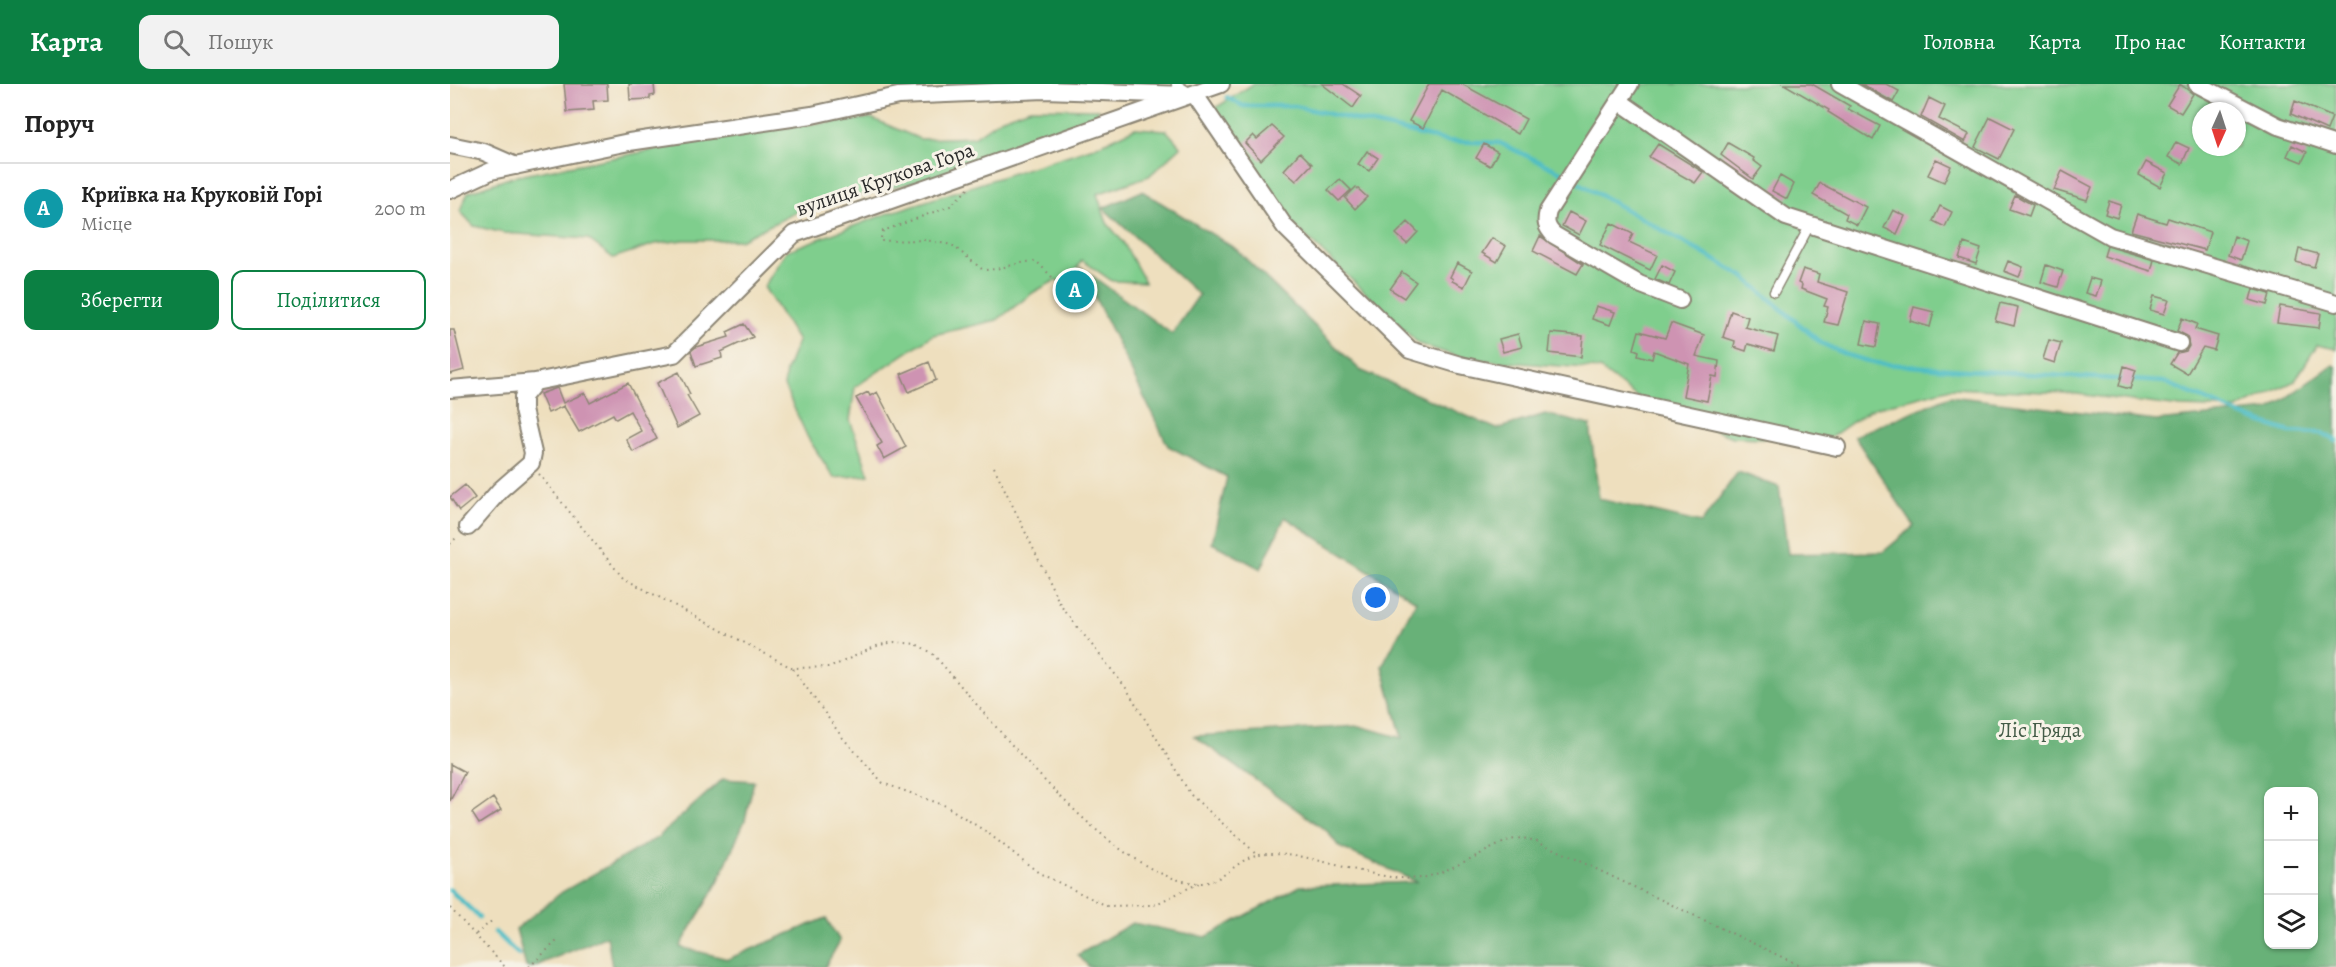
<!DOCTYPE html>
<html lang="uk">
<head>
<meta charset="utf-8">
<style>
  body { margin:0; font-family:Alegreya,serif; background:#f2f2f2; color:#222 }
  .controls { position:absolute; right:18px; bottom:18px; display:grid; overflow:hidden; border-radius:12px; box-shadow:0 2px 4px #0004 }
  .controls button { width:54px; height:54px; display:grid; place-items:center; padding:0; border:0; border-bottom:2px solid #e0e0e0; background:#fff; color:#222; font:30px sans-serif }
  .compass { position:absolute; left:1742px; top:18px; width:54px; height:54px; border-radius:50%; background:#fff; box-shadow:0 2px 4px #0004; rotate:183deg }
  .you { position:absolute; left:926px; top:514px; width:21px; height:21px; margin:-15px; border:4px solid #fff; border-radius:50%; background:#1a73e8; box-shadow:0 0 0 9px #1a73e833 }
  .badge { display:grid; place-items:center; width:39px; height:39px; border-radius:50%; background:#0b8043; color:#fff; font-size:20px; font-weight:700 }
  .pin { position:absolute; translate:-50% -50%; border:3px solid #fff; box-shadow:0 2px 6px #0006 }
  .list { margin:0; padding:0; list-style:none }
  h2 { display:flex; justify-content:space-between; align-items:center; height:78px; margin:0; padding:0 24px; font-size:26px }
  h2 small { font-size:20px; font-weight:400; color:#767676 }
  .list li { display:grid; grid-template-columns:39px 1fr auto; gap:18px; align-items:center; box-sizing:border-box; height:90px; padding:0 24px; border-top:2px solid #e0e0e0 }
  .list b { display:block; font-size:22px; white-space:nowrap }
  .list p { margin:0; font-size:20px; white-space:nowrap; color:#767676 }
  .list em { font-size:20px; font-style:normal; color:#767676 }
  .actions { display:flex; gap:12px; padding:18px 24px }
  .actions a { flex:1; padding:14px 0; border:2px solid #0b8043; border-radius:12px; text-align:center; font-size:21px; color:#0b8043 }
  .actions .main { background:#0b8043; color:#fff }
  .icon { flex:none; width:33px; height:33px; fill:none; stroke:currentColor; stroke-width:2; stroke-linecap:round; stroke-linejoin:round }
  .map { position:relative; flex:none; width:1886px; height:883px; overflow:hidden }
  header { display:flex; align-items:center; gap:36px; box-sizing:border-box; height:84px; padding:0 30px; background:#0b8043; color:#fff }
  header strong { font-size:28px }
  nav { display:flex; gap:33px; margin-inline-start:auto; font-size:21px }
  .search { width:420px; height:54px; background:#f2f2f2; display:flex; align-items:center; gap:15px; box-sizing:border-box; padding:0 21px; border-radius:12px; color:#767676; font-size:22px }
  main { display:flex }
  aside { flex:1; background:#fff }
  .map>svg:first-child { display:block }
  .green { fill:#7fce8d; stroke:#557c5c; stroke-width:1.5; fill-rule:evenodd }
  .forest { fill:#67b178; stroke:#496e52; stroke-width:1.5; fill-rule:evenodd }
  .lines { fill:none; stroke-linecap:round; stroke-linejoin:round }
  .stream { stroke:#4ebdc5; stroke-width:4.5 }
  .building { fill:#ce93b2 }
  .service-casing { stroke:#8c8574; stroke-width:11 }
  .minor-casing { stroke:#8c8574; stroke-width:20 }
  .path { stroke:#8c8574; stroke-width:2; stroke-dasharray:1.5 4.5; stroke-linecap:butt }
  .service { stroke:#fff; stroke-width:8 }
  .minor { stroke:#fff; stroke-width:16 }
  .labels { text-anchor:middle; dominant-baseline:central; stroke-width:6; stroke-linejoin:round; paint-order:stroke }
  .street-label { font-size:21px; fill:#2b2b2b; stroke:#f7f3e8 }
  .park-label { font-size:21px; fill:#445c48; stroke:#f7f3e8 }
</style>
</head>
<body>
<header>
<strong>Карта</strong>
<div class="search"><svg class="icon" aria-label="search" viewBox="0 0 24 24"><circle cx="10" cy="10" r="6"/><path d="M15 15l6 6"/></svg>Пошук</div>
<nav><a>Головна</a><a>Карта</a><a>Про нас</a><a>Контакти</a></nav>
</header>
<main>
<aside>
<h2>Поруч<small></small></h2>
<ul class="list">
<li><span class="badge" style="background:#0f9aa8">A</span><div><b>Криївка на Круковій Горі</b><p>Місце</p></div><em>200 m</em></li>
</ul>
<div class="actions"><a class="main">Зберегти</a><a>Поділитися</a></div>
</aside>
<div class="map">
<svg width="1886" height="883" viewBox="0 0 1886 883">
  <rect width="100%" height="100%" fill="#f7f3e8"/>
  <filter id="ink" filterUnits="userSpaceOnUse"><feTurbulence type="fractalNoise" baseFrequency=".0167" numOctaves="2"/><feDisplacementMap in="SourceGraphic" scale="12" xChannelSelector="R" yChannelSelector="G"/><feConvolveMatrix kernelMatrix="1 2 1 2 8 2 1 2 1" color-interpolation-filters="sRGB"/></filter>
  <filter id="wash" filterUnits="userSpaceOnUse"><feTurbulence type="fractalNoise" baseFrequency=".008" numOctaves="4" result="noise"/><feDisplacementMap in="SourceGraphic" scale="24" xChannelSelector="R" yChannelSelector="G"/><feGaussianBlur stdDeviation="1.35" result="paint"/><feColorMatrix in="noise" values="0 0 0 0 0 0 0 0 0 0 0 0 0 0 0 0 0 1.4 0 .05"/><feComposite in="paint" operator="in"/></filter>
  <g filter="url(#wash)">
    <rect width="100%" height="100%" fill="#eedfbe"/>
    <path class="green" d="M803 0H1886V265L1867 261 1845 297 1787 325 1731 323 1619 309 1501 304 1421 325 1377 356 1282 353 1191 316 1150 285 1015 275 969 260 841 138 756 30ZM1751 27H1787V63H1751Z
      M580 24 649 25 645 38 484 93 347 128 290 156H233L205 160 163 174 138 155 54 149 24 142 10 127 18 108 62 93 308 46 421 34 470 55 524 53 550 35Z
      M685 44 716 46 731 63 699 92 647 110 657 139 673 158 695 198 662 197 632 176 617 200 606 196 584 208 547 236 483 251 405 303 400 336 419 391 384 394 358 354 334 302 336 287 348 257 314 203 336 167 436 130 647 62Z"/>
    <path class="forest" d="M692 107 786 165 910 286 1047 345 1095 330 1140 341 1149 415 1251 439 1288 388 1329 403 1338 470 1433 468 1464 442 1404 352 1500 312 1706 337 1819 326 1883 281 1886 282V883H639L628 871 682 839 756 853 850 802 967 798 889 763 878 748 744 652 909 642 952 654 932 582 966 517 835 433 811 485 762 459 777 393 718 362 630 183 722 250 749 211 653 124ZM1818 708H1864V860H1818Z
      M273 695 304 697 295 736 268 798 230 863 278 875 376 834 390 857 375 883H162L157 852 83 883H76L66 845 112 808 207 754Z"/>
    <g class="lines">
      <path class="stream" d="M777 13 793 22H845L997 57 1050 59 1113 89
        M1129 99 1293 192 1371 259 1397 271 1425 279 1498 285 1714 298 1798 334 1840 348 1872 349 1886 357
        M0 806 29 833
        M45 848 69 871"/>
    </g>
    <g id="blocks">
      <path class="building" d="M114 0H157L158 16 143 17 144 26 117 28Z
        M179 0H204L205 11 200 12V15L180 16Z
        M872 0H893L911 12 903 24Z
        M979 0H1012L1076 35 1068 50 992 6 973 44 959 37Z
        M1334 0H1362L1400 22 1398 25 1430 42 1423 56 1378 28 1379 26Z
        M1411 0H1436L1449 7 1443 18Z
        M1730 0 1743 10 1731 29 1717 21Z
        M1479 14 1495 22 1489 35 1519 50 1515 58 1471 33Z
        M1845 17 1882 33 1877 46 1841 30Z
        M1540 33 1564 45 1549 75 1525 63Z
        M822 42 834 53 811 76 795 59 803 51 807 55Z
        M1726 58 1739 64 1732 80 1718 73Z
        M1278 59 1304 74 1303 76 1312 83 1303 95 1271 71Z
        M1034 60 1048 68 1040 82 1026 74Z
        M1208 60 1253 88 1245 99 1199 73Z
        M1842 61 1857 68 1852 78 1837 72Z
        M917 67 928 74 919 87 908 80Z
        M850 68 862 80 846 97 834 86Z
        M1486 75 1501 82 1494 98 1478 91Z
        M1696 78 1717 89 1710 103 1689 91Z
        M1612 87 1642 103 1637 116 1604 106Z
        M1330 92 1344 100 1337 115 1322 107Z
        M890 95 901 106 889 117 878 106Z
        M1370 99 1416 123 1407 141 1395 135 1397 130 1363 111Z
        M906 103 917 113 905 125 895 114Z
        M1565 111 1583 121 1579 132 1559 125Z
        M1659 117 1671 121 1667 134 1655 130Z
        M1490 122 1502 128 1495 143 1483 137Z
        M1443 126 1455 132 1447 150 1434 144Z
        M1119 128 1136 137 1129 151 1112 142Z
        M1687 130 1716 139 1718 134 1760 148 1755 166 1681 147Z
        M958 138 968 148 957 160 946 150Z
        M1161 139 1183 150 1179 158 1207 171 1200 186 1150 161Z
        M1090 152 1133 180 1127 190 1083 167Z
        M1784 152 1797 157 1791 176 1778 171Z
        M1042 154 1056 162 1047 178 1032 169Z
        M1514 159 1531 165 1526 180 1509 174Z
        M1657 162 1704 176 1701 187 1654 172Z
        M1849 165 1868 170 1864 183 1846 178Z
        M1558 177 1573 183 1569 193 1554 187Z
        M1007 179 1022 187 1014 203 1002 197 1003 195 1000 193Z
        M1212 181 1225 188 1219 201 1205 195Z
        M1596 181 1613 187 1608 203 1591 198Z
        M1353 185 1369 190 1367 198 1398 208 1388 241 1374 238 1378 223 1374 222 1377 215 1351 205 1352 201 1348 199Z
        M952 188 966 198 954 214 940 205Z
        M1640 194 1651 197 1646 212 1635 209Z
        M1803 205 1820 210 1817 221 1800 216Z
        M1704 212 1719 216 1714 230 1700 226Z
        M1550 219 1568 223 1564 242 1545 237Z
        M1146 222 1165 228 1160 241 1142 235Z
        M1830 222 1871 229 1869 244 1827 239Z
        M1464 223 1484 228 1480 243 1460 237Z
        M1281 227 1298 233 1295 243 1328 252 1324 267 1298 260 1296 267 1284 263 1285 257 1273 253Z
        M1732 234 1747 240 1745 245 1768 252 1764 266 1753 263 1737 290 1720 280 1727 269 1736 267 1739 262 1737 252 1727 247Z
        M1416 237 1430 240 1426 263 1411 260Z
        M1221 239 1254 251 1246 272 1269 277 1267 293 1262 292 1257 317 1233 312 1239 280 1204 267 1202 275 1188 271 1189 267 1184 265 1189 247 1215 254Z
        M294 240 303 253 271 268 272 274 246 282 241 267 246 263 279 253 277 248Z
        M0 246H4L14 286 0 290Z
        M1101 249 1133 252 1131 273 1099 269Z
        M1068 250 1072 263 1053 268 1049 255Z
        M1599 256 1611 259 1605 279 1593 275Z
        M479 278 486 296 459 308 451 290Z
        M1674 282 1686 286 1680 305 1669 302Z
        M229 288 240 310 237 311 249 332 227 344 207 299Z
        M178 299 207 355 183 368 176 355 191 347 180 327 166 335 163 330 129 348 113 321 114 322 98 329 90 310 107 304 113 319 135 309 140 319Z
        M418 308 420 312 427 308 456 363 434 375 427 362 432 359 406 314Z
        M15 401 25 414 9 427 0 413Z
        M0 680 15 688 0 717Z
        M43 714 51 726 29 740 22 729Z"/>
    </g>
  </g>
  <g filter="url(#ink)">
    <use href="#blocks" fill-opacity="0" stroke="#8c8574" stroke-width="1.5"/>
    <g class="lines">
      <defs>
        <path id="service" d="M726 0 739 8
          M1324 208 1360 141"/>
        <path id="minor" d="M1180 0 1098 127C1095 138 1096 143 1104 151L1189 200 1230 216
          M1390 0 1660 152 1886 219
          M1747 0 1828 42 1886 61
          M745 11 835 143 960 266 1010 281 1387 363
          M1169 17 1336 133 1729 259
          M0 61 34 68 66 82
          M0 106 41 87 179 58 362 31 448 12 595 6 735 11
          M0 305 85 298 224 270 344 150 771 0
          M18 443 50 406 81 379 83 369 73 326V313L85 298"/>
      </defs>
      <use href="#service" class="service-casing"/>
      <use href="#minor" class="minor-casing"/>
      <path class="path" d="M518 105 500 122 433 147 430 157 475 156 502 161 533 186C551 186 567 178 586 177L609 200
        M544 383 611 522 676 604 741 711 807 770
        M89 390 173 494 342 584 381 583 429 561 445 558 466 560 482 569C537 629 664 799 750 799 773 799 785 777 806 771 814 768 828 769 837 770 875 775 941 801 976 793 997 788 1037 766 1059 756L1072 754 1087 757 1353 883
        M0 460 7 453
        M343 585 392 653 433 699 496 722 538 749 589 789 657 822 704 821 749 799
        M0 824 55 883
        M26 850 44 835
        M79 883 109 855"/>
      <use href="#service" class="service"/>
      <use href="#minor" class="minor"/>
    </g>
  </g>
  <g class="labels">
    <g class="street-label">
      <text transform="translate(435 95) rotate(-19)">вулиця Крукова Гора</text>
    </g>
    <g class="park-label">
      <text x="1590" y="646">Ліс Гряда</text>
    </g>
  </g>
</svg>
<div class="controls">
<button>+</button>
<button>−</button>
<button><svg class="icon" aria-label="layers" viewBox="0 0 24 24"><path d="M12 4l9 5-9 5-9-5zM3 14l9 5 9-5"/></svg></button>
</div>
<svg class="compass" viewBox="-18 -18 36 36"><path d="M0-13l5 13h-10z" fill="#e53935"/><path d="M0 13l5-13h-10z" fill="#767676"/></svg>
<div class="you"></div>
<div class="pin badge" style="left:625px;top:206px;background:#0f9aa8">A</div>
</div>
</main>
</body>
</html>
